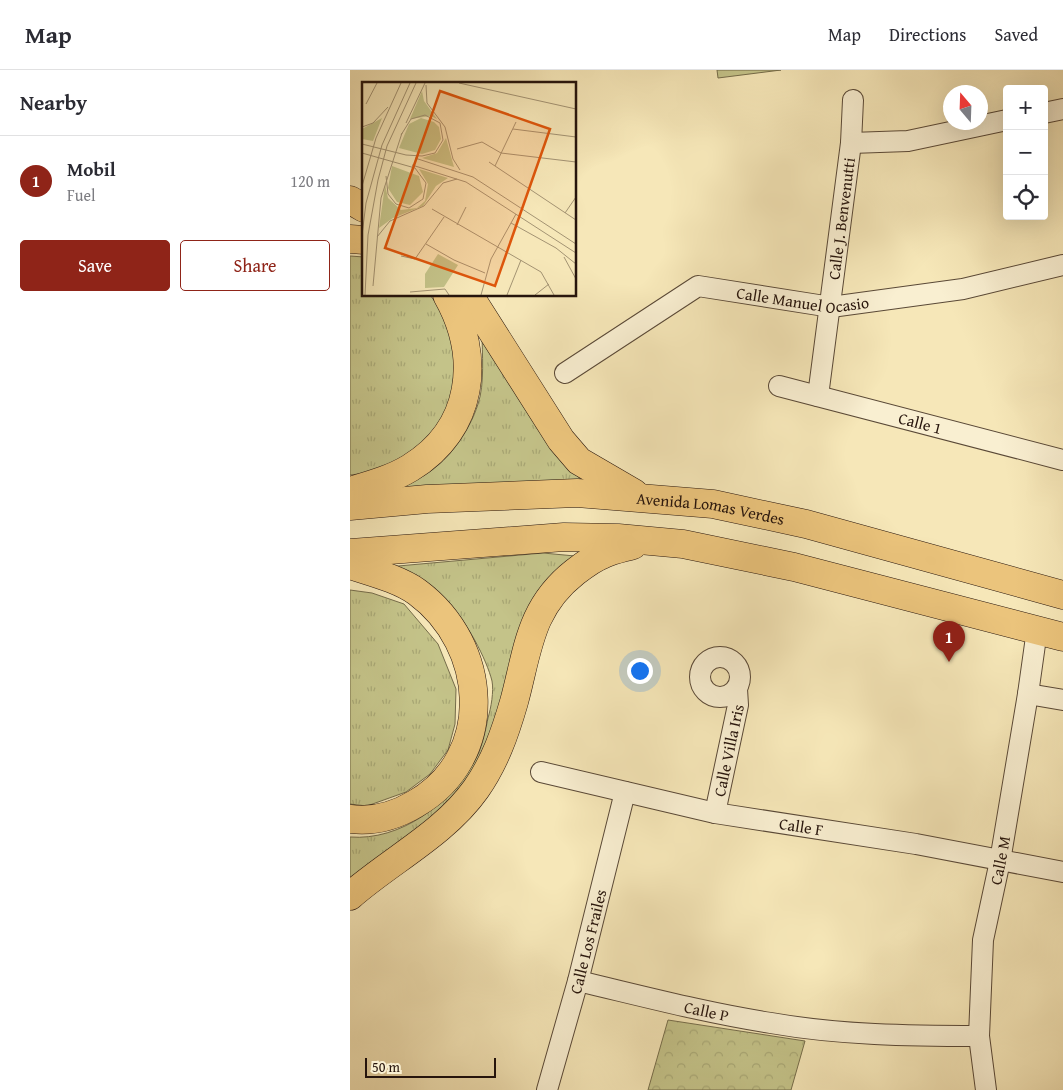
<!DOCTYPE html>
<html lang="en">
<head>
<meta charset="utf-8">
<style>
  body { margin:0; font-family:"Gentium Book Plus",serif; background:#f2f2f3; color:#2b2b33 }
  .controls { position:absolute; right:15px; top:15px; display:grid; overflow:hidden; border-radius:5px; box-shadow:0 5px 20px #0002 }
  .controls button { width:45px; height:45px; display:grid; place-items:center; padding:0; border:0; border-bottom:1px solid #e1e1e2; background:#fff; color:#2b2b33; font:25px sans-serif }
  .compass { position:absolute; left:593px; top:15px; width:45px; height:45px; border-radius:50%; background:#fff; box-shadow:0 5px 20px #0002; rotate:341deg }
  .scale { position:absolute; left:15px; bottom:12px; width:131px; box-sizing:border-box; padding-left:5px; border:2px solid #26140c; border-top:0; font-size:14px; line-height:18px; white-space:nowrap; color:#26140c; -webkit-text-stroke:4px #f9efd1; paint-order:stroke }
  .you { position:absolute; left:289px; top:600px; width:18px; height:18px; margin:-12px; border:4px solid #fff; border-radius:50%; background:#1a73e8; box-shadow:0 0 0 8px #1a73e833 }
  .badge { display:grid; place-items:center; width:32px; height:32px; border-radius:50%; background:#8f2418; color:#fff; font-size:16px; font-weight:700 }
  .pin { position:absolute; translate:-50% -41px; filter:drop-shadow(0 1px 2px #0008) }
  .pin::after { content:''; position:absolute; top:26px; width:18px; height:15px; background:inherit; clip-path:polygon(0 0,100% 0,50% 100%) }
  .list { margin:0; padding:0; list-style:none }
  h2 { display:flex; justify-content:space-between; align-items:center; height:65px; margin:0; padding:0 20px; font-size:21px }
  h2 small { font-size:16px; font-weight:400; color:#7c7c81 }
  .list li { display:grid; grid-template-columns:32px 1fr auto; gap:15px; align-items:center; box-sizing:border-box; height:90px; padding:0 20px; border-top:1px solid #e1e1e2 }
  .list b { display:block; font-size:19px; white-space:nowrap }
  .list p { margin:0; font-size:16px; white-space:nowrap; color:#7c7c81 }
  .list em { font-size:16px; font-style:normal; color:#7c7c81 }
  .actions { display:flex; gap:10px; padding:15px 20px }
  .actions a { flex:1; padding:11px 0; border:1px solid #8f2418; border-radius:5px; text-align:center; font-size:18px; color:#8f2418 }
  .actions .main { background:#8f2418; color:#fff }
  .icon { flex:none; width:28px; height:28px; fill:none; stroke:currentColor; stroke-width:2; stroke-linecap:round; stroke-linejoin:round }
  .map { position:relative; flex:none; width:713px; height:1020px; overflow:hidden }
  header { display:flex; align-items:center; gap:30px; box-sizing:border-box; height:70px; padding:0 25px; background:#fff; border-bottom:1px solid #e1e1e2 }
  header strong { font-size:24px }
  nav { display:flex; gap:28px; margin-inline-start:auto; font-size:18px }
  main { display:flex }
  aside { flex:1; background:#fff }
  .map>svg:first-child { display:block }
  .grass { fill:url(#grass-tufts); stroke:#756c4a }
  .park { fill:url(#park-crowns); stroke:#756c4a }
  .pitch { fill:#c4c389; stroke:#756c4a }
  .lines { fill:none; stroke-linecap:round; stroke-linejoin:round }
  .street-casing { stroke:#5a4937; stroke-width:22 }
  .primary-casing { stroke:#26140c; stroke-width:29 }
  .highway-casing { stroke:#26140c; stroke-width:29 }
  .street { stroke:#f9efd1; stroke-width:20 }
  .primary { stroke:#ebc47c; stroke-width:28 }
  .highway { stroke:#ebc47c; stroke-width:28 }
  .labels { text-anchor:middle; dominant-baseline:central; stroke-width:4; stroke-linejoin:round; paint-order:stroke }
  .street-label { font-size:16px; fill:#26140c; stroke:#f9efd1 }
  .inset-road { fill:none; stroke:#a39373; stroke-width:1 }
  .view { fill:#de560c; fill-opacity:0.15; stroke:#de560c; stroke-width:2.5 }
  .inset-edge { fill:none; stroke:#26140c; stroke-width:2.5 }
</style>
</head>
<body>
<header>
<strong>Map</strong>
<nav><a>Map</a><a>Directions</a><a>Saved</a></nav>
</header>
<main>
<aside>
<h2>Nearby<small></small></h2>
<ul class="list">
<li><span class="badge">1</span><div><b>Mobil</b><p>Fuel</p></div><em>120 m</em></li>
</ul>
<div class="actions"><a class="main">Save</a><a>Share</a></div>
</aside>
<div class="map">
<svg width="713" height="1020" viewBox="0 0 713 1020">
  <defs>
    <pattern id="grass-tufts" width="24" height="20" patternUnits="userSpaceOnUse" patternTransform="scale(1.25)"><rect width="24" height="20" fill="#c4c389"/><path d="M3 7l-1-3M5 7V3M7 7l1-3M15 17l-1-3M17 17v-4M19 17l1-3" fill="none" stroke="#a8a775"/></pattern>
    <pattern id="park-crowns" width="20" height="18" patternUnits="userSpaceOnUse" patternTransform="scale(1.25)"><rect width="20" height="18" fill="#c4c389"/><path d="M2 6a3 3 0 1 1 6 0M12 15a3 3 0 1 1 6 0" fill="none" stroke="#a8a775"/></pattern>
  </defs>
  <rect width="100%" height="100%" fill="#f6e7b8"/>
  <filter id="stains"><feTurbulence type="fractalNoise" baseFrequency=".004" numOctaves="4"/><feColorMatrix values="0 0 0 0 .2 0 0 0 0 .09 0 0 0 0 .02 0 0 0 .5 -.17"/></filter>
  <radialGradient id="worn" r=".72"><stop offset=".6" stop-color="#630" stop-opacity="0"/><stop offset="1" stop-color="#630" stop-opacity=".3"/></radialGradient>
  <path class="grass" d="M0 186 14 187V225H80L93 242 106 279V320L94 349 68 381 27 402 0 405Z
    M132 262 214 391 234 413 31 424C44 419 58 414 70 408 97 393 119 363 128 334 135 314 132 283 132 262Z
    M193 483 225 486 171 559 162 583 152 642 133 701 0 819V767C50 771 100 734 124 692 132 679 135 663 138 648 141 638 144 621 142 611 137 590 115 548 99 535 80 520 57 509 37 497Z
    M0 520 22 523 54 534 88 574 106 619 105 654 98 680 80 704 56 722 17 736 0 734Z"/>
  <path class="park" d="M318 950 455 971 441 1020H298Z"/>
  <path class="pitch" d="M367 0H431L368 8Z"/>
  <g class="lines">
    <defs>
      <g id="street">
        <path d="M694 43 713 39"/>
        <path d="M501 73 558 71 657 50"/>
        <path id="s1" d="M215 303 348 216 481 237 613 219 713 195"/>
        <path id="s2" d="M429 316 713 390"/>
        <path id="s3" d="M468 326 501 73 503 30"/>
        <circle cx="370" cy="607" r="20"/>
        <path d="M678 624 713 630"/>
        <path id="s4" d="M191 702 365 743 566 774 713 802"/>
        <path id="s5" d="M365 743 388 635 387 619"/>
        <path id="s6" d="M228 911C292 926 356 943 421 953 489 965 560 966 629 966"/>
        <path id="s7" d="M197 1020 228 911 275 722"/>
        <path id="s8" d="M636 1020 629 966 633 870 650 791 678 624 687 560"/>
      </g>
      <g id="primary">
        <path d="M0 130 14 138"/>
        <path d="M119 225 211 370 229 391 284 423"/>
        <path id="s9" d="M0 436 77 429 227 423 363 434 456 454 713 525"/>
        <path d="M0 483 214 467 268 468 333 474 444 497 713 567"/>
        <path d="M0 826C41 790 94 764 126 719 145 692 155 663 164 632 178 581 179 538 225 502 234 495 243 488 254 484 263 480 273 478 283 475"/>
      </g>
      <path id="highway" d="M0 169 14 170
        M0 421C20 415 42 409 60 398 124 359 132 287 97 225
        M0 495C21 502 49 509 67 522 139 575 147 687 65 734 45 746 24 752 0 749"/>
    </defs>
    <use href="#street" class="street-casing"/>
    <use href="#primary" class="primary-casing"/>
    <use href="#highway" class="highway-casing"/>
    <use href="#street" class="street"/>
    <use href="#primary" class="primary"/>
    <use href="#highway" class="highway"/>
  </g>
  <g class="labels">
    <g class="street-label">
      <text stroke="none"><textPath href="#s3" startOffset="179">Calle J. Benvenutti</textPath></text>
      <text stroke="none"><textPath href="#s1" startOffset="265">Calle Manuel Ocasio</textPath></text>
      <text stroke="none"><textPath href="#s2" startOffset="146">Calle 1</textPath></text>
      <text stroke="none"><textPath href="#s9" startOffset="362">Avenida Lomas Verdes</textPath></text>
      <text stroke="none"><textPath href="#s5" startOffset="64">Calle Villa Iris</textPath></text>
      <text stroke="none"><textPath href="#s4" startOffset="266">Calle F</textPath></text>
      <text stroke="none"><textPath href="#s8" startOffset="232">Calle M</textPath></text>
      <text stroke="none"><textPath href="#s7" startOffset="154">Calle Los Frailes</textPath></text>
      <text stroke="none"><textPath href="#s6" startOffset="132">Calle P</textPath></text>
    </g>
  </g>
  <g transform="translate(12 12)">
    <rect width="214" height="214" fill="#f6e7b8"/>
    <path d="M60 9 62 19 75 37 69 34 48 37ZM20 36 11 59 0 57V47ZM59 36 72 40 77 45 79 57 73 68 60 72 37 66 47 42ZM84 56 92 85 60 76 75 71ZM30 84 57 94 61 110 48 123 35 120 26 106ZM57 87 86 96 74 104 61 124 31 136 17 146 23 103 26 116 39 128 55 126 63 119 66 102Z" fill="#c4c389"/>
    <path d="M76 172 96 183 82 205 63 206V192Z" fill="#c4c389"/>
    <path class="inset-road" d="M97 1 214 27M64 3 65 21 83 45 91 77 98 88M4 22 15 1M44 41 63 1M0 45 11 41 26 25M151 47 214 55M0 62 44 73 60 74 73 71 81 58 78 41 63 33 49 37 39 53M95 67 120 60 139 71 214 80M0 71 53 86 64 101 61 117 47 126 34 122 26 112 24 94M53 76 111 95 214 162M127 80 214 138M50 83 104 100 214 171M133 84 154 40M0 104 14 56 39 1M70 127 179 190 192 213M203 131 214 115M149 141 194 166 214 182M95 143 104 125M0 153 4 121 20 63 48 1M15 155 28 139 62 124 81 101 95 97M64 162 92 178 123 191M39 174 53 177 82 135M202 175 214 197M11 204 19 116 40 51M48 210 83 207 87 213M3 213 6 153 16 98 25 64 54 1M119 213 129 177 154 132M145 213 159 178M173 213 187 202"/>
    <path class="view" d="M78 9 188 47 133 204 23 166Z"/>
    <rect width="214" height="214" class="inset-edge"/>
  </g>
  <rect width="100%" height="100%" filter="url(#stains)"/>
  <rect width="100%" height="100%" fill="url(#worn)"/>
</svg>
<div class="controls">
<button>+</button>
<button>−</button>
<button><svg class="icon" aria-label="locate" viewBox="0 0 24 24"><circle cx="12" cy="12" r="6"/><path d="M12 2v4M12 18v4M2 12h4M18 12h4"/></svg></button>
</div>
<svg class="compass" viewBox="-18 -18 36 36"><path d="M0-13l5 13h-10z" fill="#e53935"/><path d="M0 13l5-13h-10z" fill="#7c7c81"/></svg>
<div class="scale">50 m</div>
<div class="you"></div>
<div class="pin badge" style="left:599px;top:592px">1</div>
</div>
</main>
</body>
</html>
